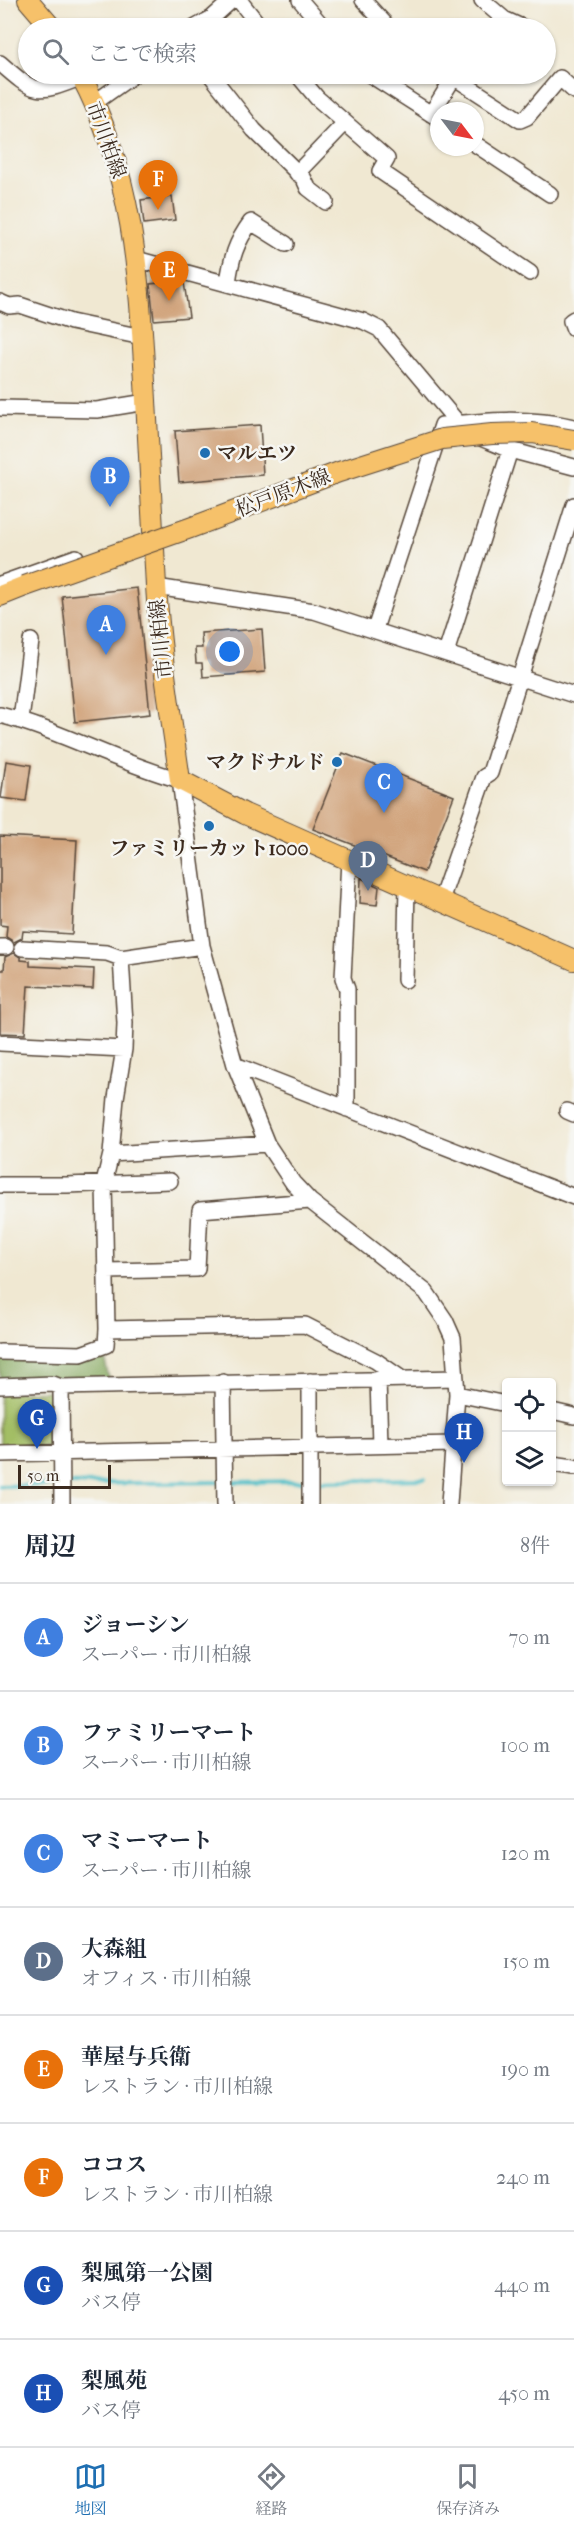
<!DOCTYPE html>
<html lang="ja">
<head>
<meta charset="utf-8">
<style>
  body { margin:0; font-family:"IM FELL French Canon","Noto Serif JP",serif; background:#f2f2f3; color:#1f2937 }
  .controls { position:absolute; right:18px; bottom:18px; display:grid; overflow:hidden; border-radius:6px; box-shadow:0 2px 4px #0004 }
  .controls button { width:54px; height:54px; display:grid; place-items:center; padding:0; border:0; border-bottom:2px solid #e0e1e3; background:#fff; color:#1f2937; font:30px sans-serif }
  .compass { position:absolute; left:430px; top:102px; width:54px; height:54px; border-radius:50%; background:#fff; box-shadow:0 2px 4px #0004; rotate:122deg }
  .scale { position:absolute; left:18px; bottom:15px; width:93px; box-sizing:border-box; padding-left:6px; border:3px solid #3b2a1e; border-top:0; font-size:16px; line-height:21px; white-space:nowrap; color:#3b2a1e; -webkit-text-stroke:4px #f6f6f2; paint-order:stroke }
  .you { position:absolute; left:230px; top:652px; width:21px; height:21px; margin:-15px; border:4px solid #fff; border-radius:50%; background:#1a73e8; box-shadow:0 0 0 9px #1a73e833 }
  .badge { display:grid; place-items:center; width:39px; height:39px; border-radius:50%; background:#1f6fb2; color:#fff; font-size:20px; font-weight:700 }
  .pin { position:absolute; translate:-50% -50px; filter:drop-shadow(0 2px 3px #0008) }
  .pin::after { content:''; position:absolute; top:32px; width:21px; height:18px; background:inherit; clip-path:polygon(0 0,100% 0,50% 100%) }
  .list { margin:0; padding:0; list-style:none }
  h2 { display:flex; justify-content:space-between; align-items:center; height:78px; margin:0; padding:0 24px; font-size:26px }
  h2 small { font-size:20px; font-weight:400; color:#747a83 }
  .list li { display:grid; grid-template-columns:39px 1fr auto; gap:18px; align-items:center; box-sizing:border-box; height:108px; padding:0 24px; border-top:2px solid #e0e1e3 }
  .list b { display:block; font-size:22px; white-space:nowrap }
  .list p { margin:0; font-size:20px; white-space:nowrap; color:#747a83 }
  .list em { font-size:20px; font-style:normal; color:#747a83 }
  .icon { flex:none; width:33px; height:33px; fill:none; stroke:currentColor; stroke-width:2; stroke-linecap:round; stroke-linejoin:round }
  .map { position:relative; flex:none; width:574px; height:1504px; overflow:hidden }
  .search { position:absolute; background:#fff; box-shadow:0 2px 4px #0004; left:18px; right:18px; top:18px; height:66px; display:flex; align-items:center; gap:15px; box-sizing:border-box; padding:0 21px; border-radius:33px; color:#747a83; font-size:22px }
  .sheet { height:942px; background:#fff }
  nav { display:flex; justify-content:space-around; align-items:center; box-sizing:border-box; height:84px; border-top:2px solid #e0e1e3; background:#fff; font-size:16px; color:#747a83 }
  nav a { display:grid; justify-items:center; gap:3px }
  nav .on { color:#1f6fb2 }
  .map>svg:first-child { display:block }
  .green { fill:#a3be65; stroke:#6f7442; stroke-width:1.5 }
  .forest { fill:#82a55a; stroke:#5e683c; stroke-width:1.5 }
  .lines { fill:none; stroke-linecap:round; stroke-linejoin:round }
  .stream { stroke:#52c0c9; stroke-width:4 }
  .building { fill:#d1a47d }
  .minor-casing { stroke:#564639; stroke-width:18 }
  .major-casing { stroke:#564639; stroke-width:22 }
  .minor { stroke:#fff; stroke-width:15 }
  .major { stroke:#f6c16b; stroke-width:20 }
  .major-bridge-casing { stroke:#564639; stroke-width:22; stroke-linecap:butt }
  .major-bridge { stroke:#f6c16b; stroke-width:20 }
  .poi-dot { fill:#1f6fb2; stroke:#f6f6f2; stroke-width:2 }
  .labels { text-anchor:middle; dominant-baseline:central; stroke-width:5; stroke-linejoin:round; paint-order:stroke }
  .street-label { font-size:20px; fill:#3b2a1e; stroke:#f6f6f2 }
  .poi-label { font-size:20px; font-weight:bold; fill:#3b2a1e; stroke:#f6f6f2; text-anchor:start }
</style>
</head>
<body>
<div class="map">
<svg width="574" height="1504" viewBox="0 0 574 1504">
  <rect width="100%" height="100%" fill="#f6f6f2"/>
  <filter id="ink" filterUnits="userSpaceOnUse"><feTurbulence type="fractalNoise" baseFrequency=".0167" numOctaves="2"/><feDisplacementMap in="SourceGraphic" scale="12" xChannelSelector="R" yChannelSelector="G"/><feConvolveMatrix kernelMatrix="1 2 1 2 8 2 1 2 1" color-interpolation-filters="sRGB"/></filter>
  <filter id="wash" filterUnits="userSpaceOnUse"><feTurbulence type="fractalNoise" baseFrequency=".008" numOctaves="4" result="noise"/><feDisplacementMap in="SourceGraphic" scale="24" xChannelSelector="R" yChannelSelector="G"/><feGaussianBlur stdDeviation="1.35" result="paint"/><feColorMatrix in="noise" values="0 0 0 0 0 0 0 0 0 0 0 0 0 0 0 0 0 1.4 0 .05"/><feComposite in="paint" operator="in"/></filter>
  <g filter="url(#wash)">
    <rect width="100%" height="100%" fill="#f0e8d2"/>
    <path class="green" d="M51 1391 55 1394V1444L53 1446 0 1448V1393Z"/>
    <path class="forest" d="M99 1353 104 1356 109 1379H0V1359Z"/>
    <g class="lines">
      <path class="stream" d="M315 1481 425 1479
        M228 1482 308 1481
        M66 1484 221 1482
        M0 1486 59 1485"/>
    </g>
    <g id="blocks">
      <path class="building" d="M172 196 175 220 144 224 141 200Z
        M180 281 184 282 189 317 154 320 150 284Z
        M260 425 263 475 179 482 175 431Z
        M137 588 150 714 75 722 62 596Z
        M262 629 265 672 203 677 202 663H196L195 648H202L201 633Z
        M343 753 454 796 424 872 313 829Z
        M6 761 31 765 26 801 1 798Z
        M0 836 77 840 72 934 23 931 22 938 14 942 6 937 7 926 0 925Z
        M361 878 379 887 377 905 360 903Z
        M14 953 21 958V960L30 961V966L94 969 93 989 28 986 25 1034 0 1033V970H4L5 957Z"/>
    </g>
  </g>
  <g filter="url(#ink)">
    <use href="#blocks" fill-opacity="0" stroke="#564639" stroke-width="1.5"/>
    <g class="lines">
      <defs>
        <path id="minor" d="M239 0 261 28
          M300 0 324 28
          M363 0 389 28
          M482 0 504 19 524 28
          M194 28 212 18 232 0
          M0 63C35 94 37 95 82 77
          M210 74 254 130 304 179 308 188 326 202
          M297 74 317 98 387 159 380 171 530 273
          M369 74 439 119
          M449 74 520 120 527 117 560 78 574 91
          M94 103 135 74
          M431 114 454 77
          M475 144 550 194
          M297 173 344 124
          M136 259 363 321 379 329 458 423 476 436 510 450 574 467
          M228 283C231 259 236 242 251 222L286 244
          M0 302 9 306 20 305 71 322 142 337
          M574 319 571 321 574 329
          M0 408 97 410 146 402
          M0 584 76 557
          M156 587 314 611 574 695
          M375 629 442 425C487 420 529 417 574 427
          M446 653 510 450
          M0 715C62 731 118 763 180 780L202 946 235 1065 267 1144 293 1183 310 1201 426 1292 445 1320 453 1338 457 1394 449 1504
          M21 720 31 641
          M441 900 484 777 490 773 574 505
          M0 947H6
          M22 948 107 953 121 958 202 946
          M121 958 125 1023 124 1049 116 1098 111 1154 104 1183 107 1329 305 1325 376 1361 402 1379
          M405 980 407 886
          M0 1043 124 1049
          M235 1065 574 1197
          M347 1109V989L343 978 349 860
          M567 1111 574 1114
          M111 1154 267 1144
          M0 1185H67L170 1181
          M107 1271 197 1269 200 1210 310 1201
          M0 1352 81 1354 106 1345 107 1329
          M378 1379 380 1445
          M310 1381V1504
          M223 1382 225 1504
          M0 1386 53 1384 61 1387 456 1378
          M61 1387 62 1504
          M457 1394 506 1404
          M552 1411 574 1416
          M0 1454 454 1444
          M552 1464 574 1467"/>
        <path id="major" d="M28 0 52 28
          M80 74C133 173 139 272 145 382 149 450 152 518 156 586 160 651 171 715 180 780L245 814 574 960
          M0 596 25 586"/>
      </defs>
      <use href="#minor" class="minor-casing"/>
      <use href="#major" class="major-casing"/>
      <use href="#minor" class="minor"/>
      <use href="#major" class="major"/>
      <defs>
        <path id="major-bridge" d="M25 586 190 528 339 472 442 439 492 434 532 433 574 440"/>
      </defs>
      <use href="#major-bridge" class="major-bridge-casing"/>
      <use href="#major-bridge" class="major-bridge"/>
    </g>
  </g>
  <g class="poi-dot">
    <circle cx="205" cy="453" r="6"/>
    <circle cx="337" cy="762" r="6"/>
    <circle cx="209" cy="826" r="6"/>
  </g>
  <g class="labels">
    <g class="street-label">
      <text transform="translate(106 140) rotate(70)">市川柏線</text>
      <text transform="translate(283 493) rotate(-21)">松戸原木線</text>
      <text transform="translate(161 639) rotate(-96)">市川柏線</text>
    </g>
    <g class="poi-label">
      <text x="217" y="453">マルエツ</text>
      <text x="325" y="762" text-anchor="end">マクドナルド</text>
      <text x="209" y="848" text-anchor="middle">ファミリーカット1000</text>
    </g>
  </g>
</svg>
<div class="controls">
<button><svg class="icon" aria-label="locate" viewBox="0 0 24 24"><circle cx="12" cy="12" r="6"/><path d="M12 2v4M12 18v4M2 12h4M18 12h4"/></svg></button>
<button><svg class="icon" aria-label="layers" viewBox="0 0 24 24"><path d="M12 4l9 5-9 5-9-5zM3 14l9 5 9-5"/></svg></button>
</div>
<svg class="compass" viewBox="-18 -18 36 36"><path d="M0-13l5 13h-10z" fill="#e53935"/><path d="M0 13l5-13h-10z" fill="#747a83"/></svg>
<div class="scale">50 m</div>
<div class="you"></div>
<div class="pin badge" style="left:106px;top:655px;background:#3f7fe0">A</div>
<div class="pin badge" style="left:110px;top:507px;background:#3f7fe0">B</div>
<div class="pin badge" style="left:384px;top:813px;background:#3f7fe0">C</div>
<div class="pin badge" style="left:368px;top:891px;background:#5c6f8a">D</div>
<div class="pin badge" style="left:169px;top:301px;background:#e8710a">E</div>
<div class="pin badge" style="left:158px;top:210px;background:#e8710a">F</div>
<div class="pin badge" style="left:37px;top:1449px;background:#1a4fb4">G</div>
<div class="pin badge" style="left:464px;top:1463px;background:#1a4fb4">H</div>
<div class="search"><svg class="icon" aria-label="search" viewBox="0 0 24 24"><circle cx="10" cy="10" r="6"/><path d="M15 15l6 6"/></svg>ここで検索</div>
</div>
<section class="sheet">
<h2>周辺<small>8件</small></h2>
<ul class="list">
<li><span class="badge" style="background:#3f7fe0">A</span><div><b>ジョーシン</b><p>スーパー · 市川柏線</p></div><em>70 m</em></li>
<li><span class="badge" style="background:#3f7fe0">B</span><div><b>ファミリーマート</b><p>スーパー · 市川柏線</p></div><em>100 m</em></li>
<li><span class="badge" style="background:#3f7fe0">C</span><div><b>マミーマート</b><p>スーパー · 市川柏線</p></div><em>120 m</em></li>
<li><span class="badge" style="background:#5c6f8a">D</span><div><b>大森組</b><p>オフィス · 市川柏線</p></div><em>150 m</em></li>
<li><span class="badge" style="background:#e8710a">E</span><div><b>華屋与兵衛</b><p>レストラン · 市川柏線</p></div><em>190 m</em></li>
<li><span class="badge" style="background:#e8710a">F</span><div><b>ココス</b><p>レストラン · 市川柏線</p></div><em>240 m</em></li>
<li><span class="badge" style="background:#1a4fb4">G</span><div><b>梨風第一公園</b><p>バス停</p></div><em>440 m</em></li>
<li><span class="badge" style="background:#1a4fb4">H</span><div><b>梨風苑</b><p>バス停</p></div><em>450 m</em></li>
</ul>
</section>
<nav>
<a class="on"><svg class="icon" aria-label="map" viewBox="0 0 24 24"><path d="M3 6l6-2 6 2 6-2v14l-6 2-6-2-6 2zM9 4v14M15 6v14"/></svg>地図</a>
<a><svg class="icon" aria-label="directions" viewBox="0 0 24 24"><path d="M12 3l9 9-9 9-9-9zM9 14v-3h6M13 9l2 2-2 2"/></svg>経路</a>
<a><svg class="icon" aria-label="saved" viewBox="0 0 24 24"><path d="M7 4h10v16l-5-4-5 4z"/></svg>保存済み</a>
</nav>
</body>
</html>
